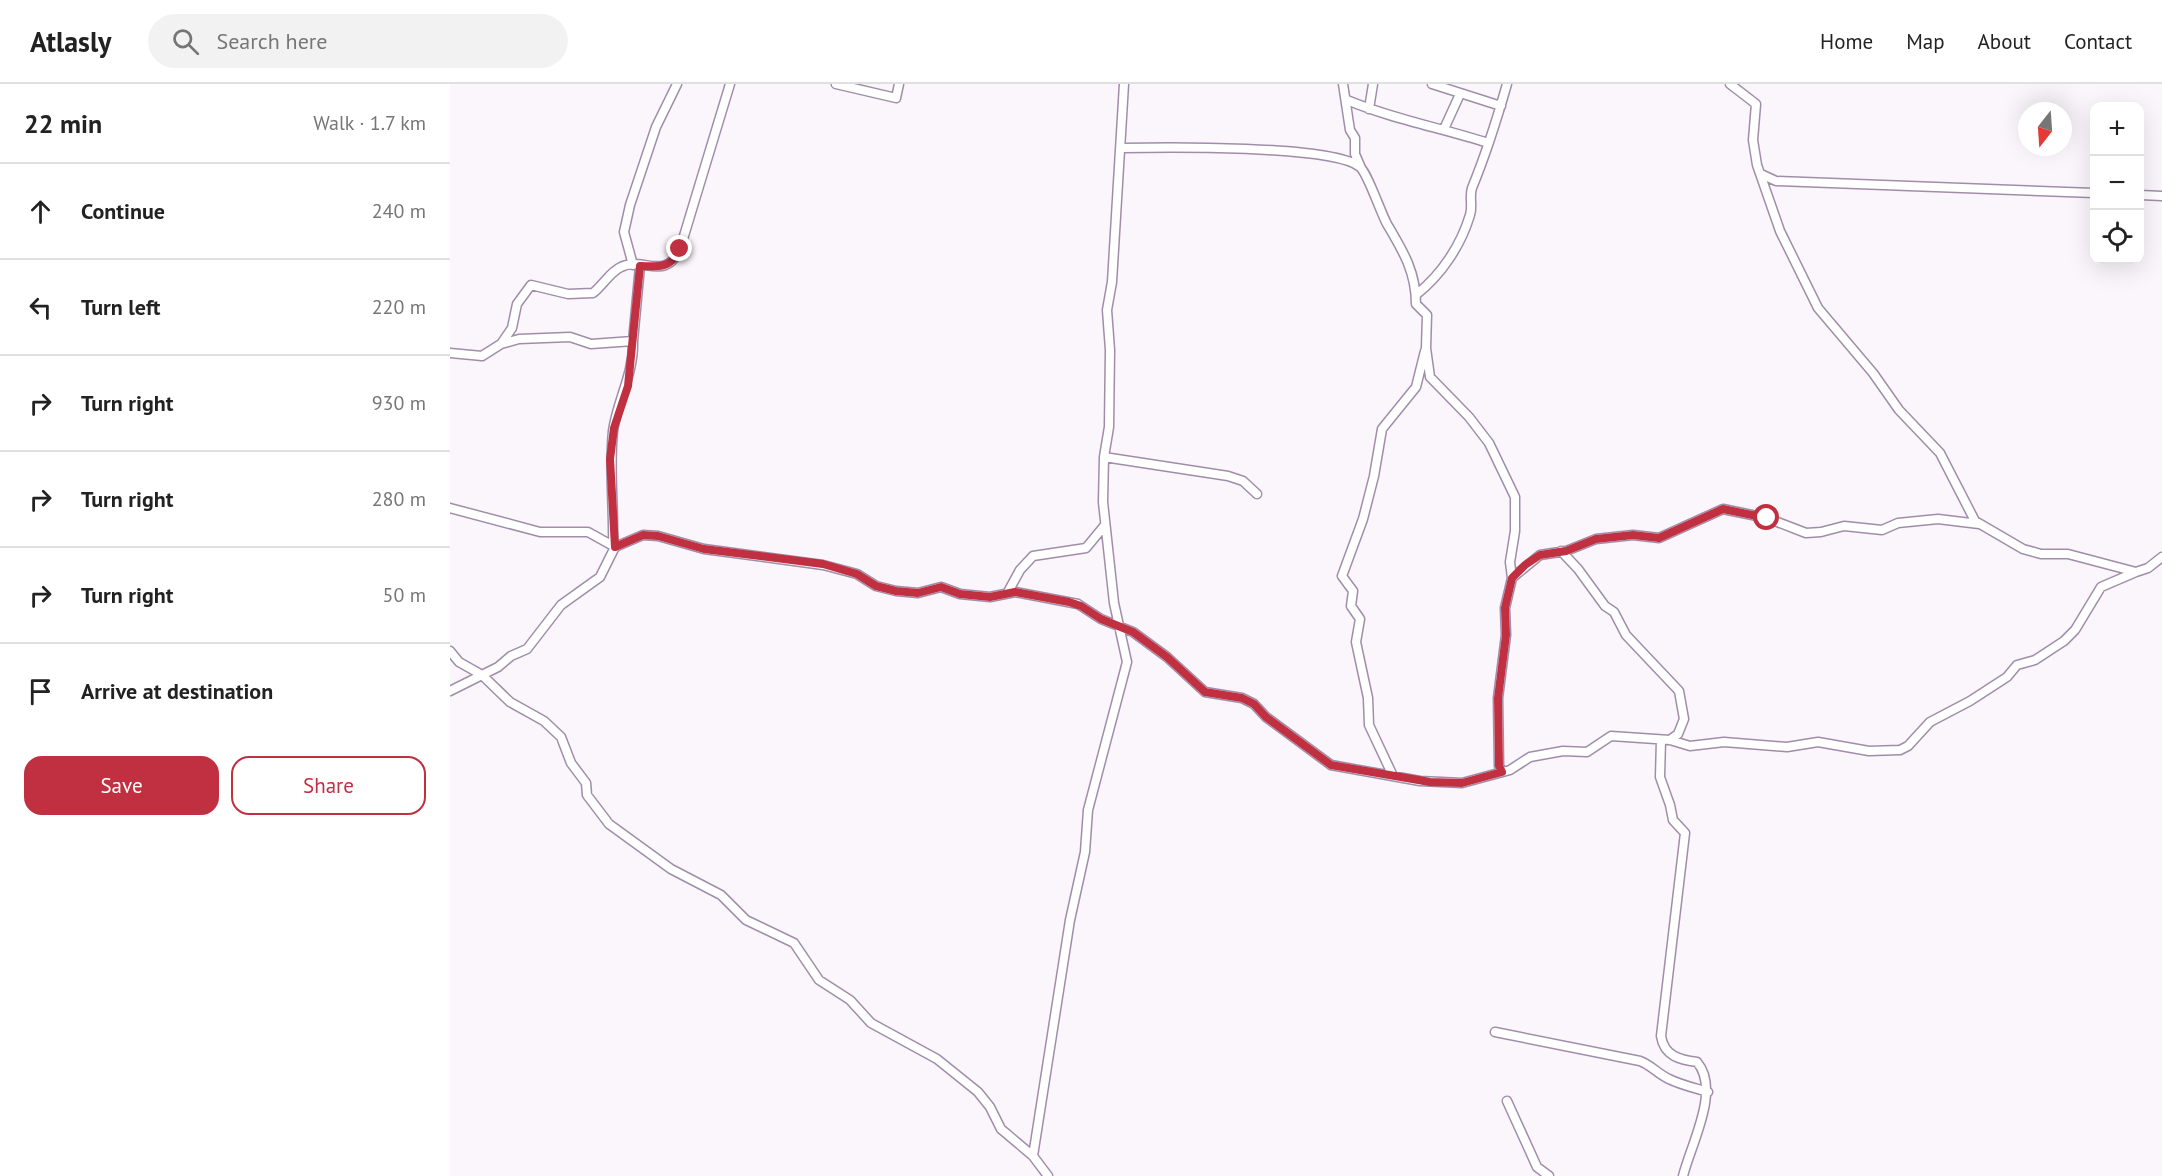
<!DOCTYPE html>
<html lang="en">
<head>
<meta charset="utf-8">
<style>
  body { margin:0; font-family:"PT Sans",sans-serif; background:#f2f2f2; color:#222 }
  .controls { position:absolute; right:18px; top:18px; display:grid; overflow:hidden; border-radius:12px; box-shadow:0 6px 24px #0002 }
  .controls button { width:54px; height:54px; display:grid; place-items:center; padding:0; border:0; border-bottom:2px solid #e0e0e0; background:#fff; color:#222; font:30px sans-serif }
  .compass { position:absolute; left:1568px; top:18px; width:54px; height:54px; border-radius:50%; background:#fff; box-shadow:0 6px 24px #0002; rotate:197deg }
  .stop { position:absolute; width:18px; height:18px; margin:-14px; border:4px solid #c03041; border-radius:50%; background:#fff }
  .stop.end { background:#c03041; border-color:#fff; box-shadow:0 2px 6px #0008 }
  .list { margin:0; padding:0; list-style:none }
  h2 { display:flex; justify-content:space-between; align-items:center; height:78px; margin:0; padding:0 24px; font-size:26px }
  h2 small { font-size:20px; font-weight:400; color:#767676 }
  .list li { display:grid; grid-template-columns:39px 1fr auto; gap:18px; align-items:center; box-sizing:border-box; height:96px; padding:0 24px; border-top:2px solid #e0e0e0 }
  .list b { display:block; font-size:22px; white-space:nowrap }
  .list em { font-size:20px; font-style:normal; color:#767676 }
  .actions { display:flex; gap:12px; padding:18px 24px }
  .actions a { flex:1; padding:14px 0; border:2px solid #c03041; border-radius:18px; text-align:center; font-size:21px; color:#c03041 }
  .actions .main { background:#c03041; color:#fff }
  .icon { flex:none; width:33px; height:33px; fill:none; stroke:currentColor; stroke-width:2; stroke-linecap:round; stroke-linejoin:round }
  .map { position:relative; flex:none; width:1712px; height:1092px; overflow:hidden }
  header { display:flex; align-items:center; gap:36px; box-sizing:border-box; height:84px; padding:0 30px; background:#fff; border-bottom:2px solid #e0e0e0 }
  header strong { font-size:28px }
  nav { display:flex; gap:33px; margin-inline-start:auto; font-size:21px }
  .search { width:420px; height:54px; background:#f2f2f2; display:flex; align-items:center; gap:15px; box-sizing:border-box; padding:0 21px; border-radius:33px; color:#767676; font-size:22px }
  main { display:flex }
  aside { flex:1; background:#fff }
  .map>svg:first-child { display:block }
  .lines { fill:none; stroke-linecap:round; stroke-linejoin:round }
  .street-casing { stroke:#a18daa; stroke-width:11 }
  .street { stroke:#fff; stroke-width:8 }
  .route { stroke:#c03041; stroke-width:8 }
</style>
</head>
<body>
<header>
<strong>Atlasly</strong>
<div class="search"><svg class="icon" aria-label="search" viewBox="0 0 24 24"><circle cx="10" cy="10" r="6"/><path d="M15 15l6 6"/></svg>Search here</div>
<nav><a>Home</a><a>Map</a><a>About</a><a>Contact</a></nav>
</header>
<main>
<aside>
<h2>22 min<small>Walk · 1.7 km</small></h2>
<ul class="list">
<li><svg class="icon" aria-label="ahead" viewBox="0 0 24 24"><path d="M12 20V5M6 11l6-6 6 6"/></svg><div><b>Continue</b></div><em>240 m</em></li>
<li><svg class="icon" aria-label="left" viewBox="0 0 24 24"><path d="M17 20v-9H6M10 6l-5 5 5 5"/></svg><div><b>Turn left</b></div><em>220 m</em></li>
<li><svg class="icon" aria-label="right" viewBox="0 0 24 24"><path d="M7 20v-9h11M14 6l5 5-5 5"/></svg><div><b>Turn right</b></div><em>930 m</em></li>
<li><svg class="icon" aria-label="right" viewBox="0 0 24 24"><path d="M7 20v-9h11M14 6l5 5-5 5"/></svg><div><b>Turn right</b></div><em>280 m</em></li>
<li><svg class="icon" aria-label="right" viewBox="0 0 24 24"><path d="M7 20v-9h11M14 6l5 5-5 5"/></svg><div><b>Turn right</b></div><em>50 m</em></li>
<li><svg class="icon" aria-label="arrive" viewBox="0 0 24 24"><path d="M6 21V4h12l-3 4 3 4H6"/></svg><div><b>Arrive at destination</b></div></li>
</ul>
<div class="actions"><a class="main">Save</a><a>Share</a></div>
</aside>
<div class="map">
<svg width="1712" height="1092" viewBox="0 0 1712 1092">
  <rect width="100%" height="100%" fill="#faf6fc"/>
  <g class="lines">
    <defs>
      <path id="street" d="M386 0 446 14 449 0
        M893 0 900 46 905 54V70L911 84
        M982 0 1051 22
        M1280 0 1306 20 1303 56 1307 81 1330 147 1368 224 1423 289 1449 326 1490 369 1525 437 1573 465 1591 470H1618L1686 488 1698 484 1712 473
        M897 16C942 35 992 44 1038 59
        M919 25 923 0
        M994 45 1010 10
        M671 64C712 63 883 61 910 83 918 90 930 127 937 140 953 167 966 188 966 220L977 231 976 264 980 293 1019 333 1039 359 1065 413V447L1060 478 1062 494 1055 524 1056 551 1048 614 1049 682 1052 688
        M1311 90 1326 97 1644 109
        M1690 111 1712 112
        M183 181 174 148 180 121 206 43 227 0
        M967 210C992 190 1011 161 1020 131 1023 122 1019 113 1022 104 1036 70 1047 35 1057 0
        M183 257 190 182
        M51 260 62 244 67 220 81 201 118 210 143 209C153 201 160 188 171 183 193 172 215 198 230 165L280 0
        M0 269 32 272 51 260 69 255 120 253 141 260 183 257C184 290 167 317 163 347 159 385 164 423 163 462
        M654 373 778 392 793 397 807 410
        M0 424 90 448H138L165 463
        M1111 467 1128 485 1155 522 1164 528 1176 551 1229 607 1234 635 1228 650 1220 656
        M1062 494 1090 471 1116 467 1146 455 1183 451 1209 454 1273 425 1317 434 1356 449 1371 448 1394 442 1432 446 1448 439 1488 435 1529 440
        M558 508 570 486 583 472 636 464 655 441
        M0 567 9 578 32 591 60 618 94 637 111 653 121 679 136 699 137 711 159 740 221 785 271 811 296 836 344 859 369 896 400 916 421 939 487 975 528 1008 540 1023 551 1045 583 1072 598 1092
        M0 607 48 583 61 572 77 565 111 521 150 493 165 463 193 451 208 452 254 465 373 481 407 490 426 502 446 507 468 509 491 503 510 510 540 513 565 508 628 520 651 535 683 548 717 573 755 608 792 614 804 620 816 633 881 681 970 697 1012 699 1060 686 1080 673 1113 667 1137 668 1161 652 1220 656 1240 662 1274 658 1337 663 1368 658 1419 667 1450 666 1458 662 1480 638 1520 617 1557 593 1567 581 1585 576 1614 557 1625 546 1651 503 1686 488
        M1211 656 1210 693 1220 721 1223 736 1235 749 1211 952C1214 972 1230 976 1247 978 1271 1006 1241 1060 1233 1092
        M943 692 919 641 918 614 906 558 910 535 901 522 903 507 892 492 913 435 924 392 932 345 966 303 975 267
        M1045 948 1190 977C1201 981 1208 990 1219 995 1231 1001 1245 1004 1258 1008
        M1057 1017 1087 1083 1099 1092
        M583 1072 620 836 635 768 638 726 677 578 664 519 653 418 654 373 659 343 660 266 657 226 662 198 674 0"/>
    </defs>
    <use href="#street" class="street-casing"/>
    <use href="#street" class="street"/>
  </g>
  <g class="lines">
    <path class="route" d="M230 165C222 184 209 183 190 182L178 302 164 344 160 375 165 463 193 451 208 452 254 465 373 480 407 490 426 502 446 507 468 509 491 503 510 510 540 513 565 508 619 518 631 522 651 535 683 548 717 573 755 608 792 614 804 620 816 633 881 681 980 698 1012 699 1052 688 1049 682 1048 614 1056 551 1055 524 1062 494 1075 481 1090 471 1116 467 1146 455 1183 451 1209 454 1273 425 1317 434"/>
  </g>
</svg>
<div class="controls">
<button>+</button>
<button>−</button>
<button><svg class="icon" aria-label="locate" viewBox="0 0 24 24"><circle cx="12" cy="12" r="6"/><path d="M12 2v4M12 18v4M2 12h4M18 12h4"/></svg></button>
</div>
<svg class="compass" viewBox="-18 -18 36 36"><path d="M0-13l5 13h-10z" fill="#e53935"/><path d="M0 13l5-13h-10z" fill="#767676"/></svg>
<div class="stop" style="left:1317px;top:434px"></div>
<div class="stop end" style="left:230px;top:165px"></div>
</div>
</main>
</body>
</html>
